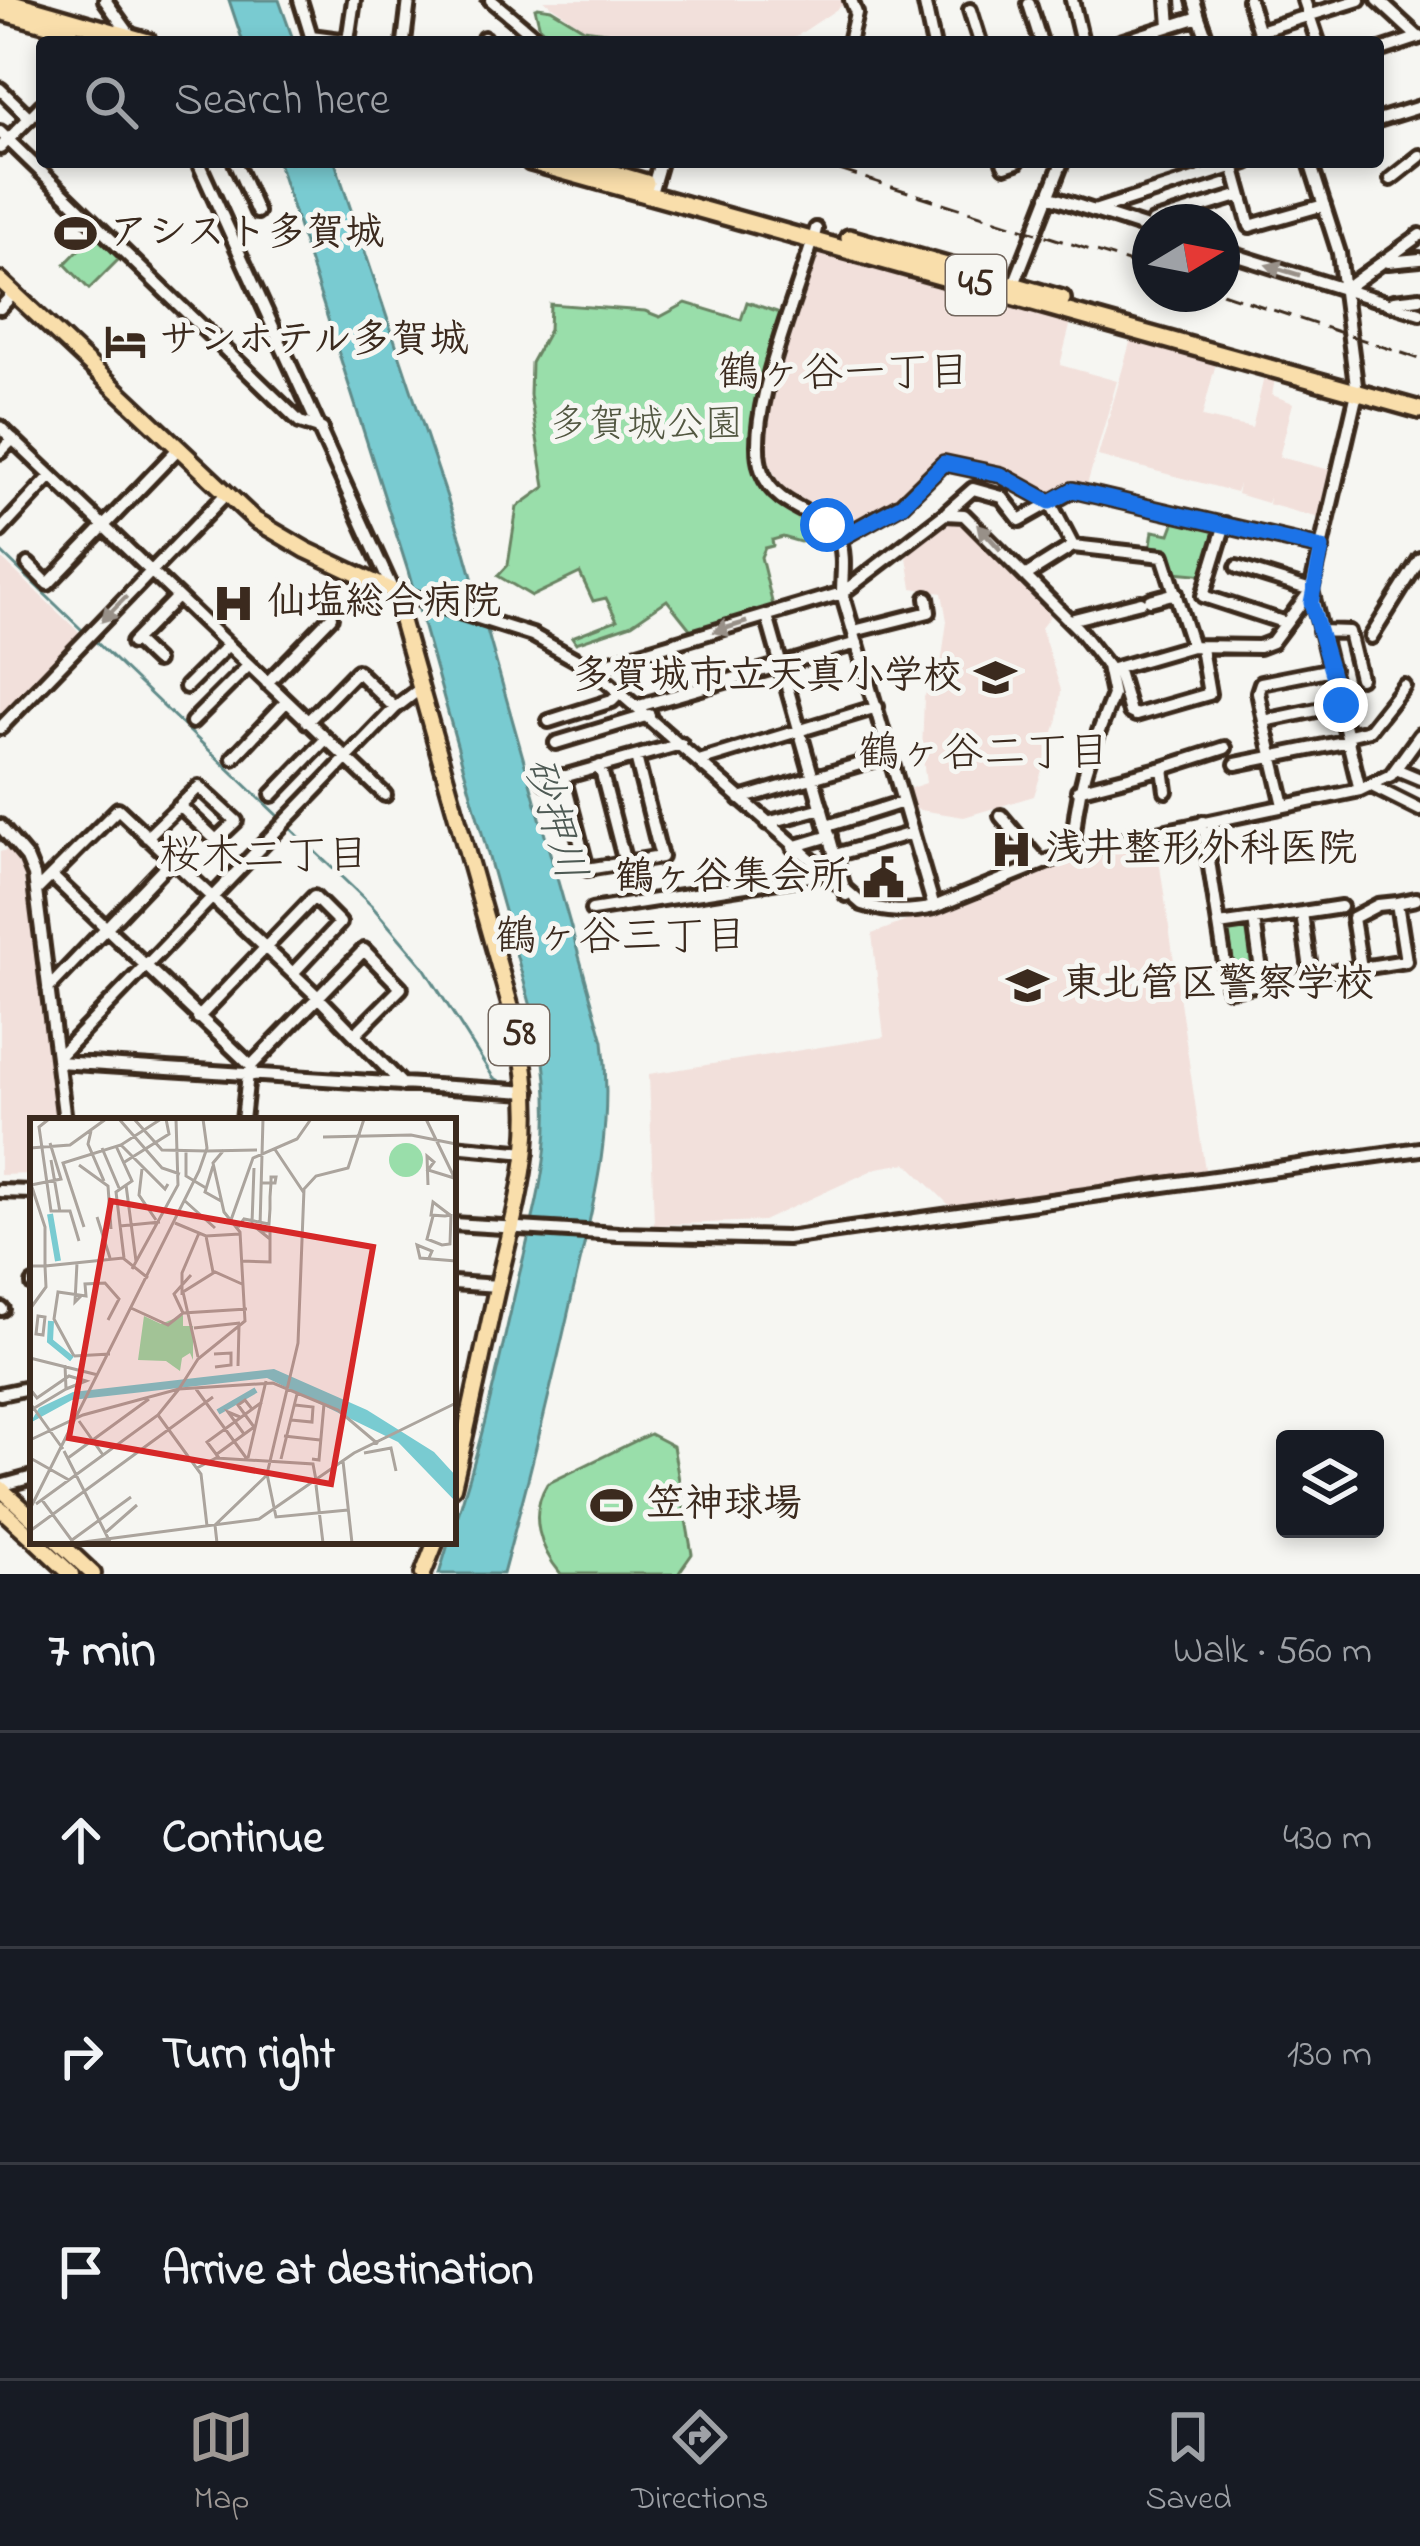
<!DOCTYPE html>
<html lang="en">
<head>
<meta charset="utf-8">
<style>
  body { margin:0; font-family:"Indie Flower","Klee One",sans-serif; background:#20242c; color:#f1f3f6 }
  .controls { position:absolute; right:36px; bottom:36px; display:grid; overflow:hidden; border-radius:12px; box-shadow:0 6px 18px #0003 }
  .controls button { width:108px; height:108px; display:grid; place-items:center; padding:0; border:0; border-bottom:3px solid #363941; background:#171b24; color:#f1f3f6; font:60px sans-serif }
  .compass { position:absolute; left:1132px; top:204px; width:108px; height:108px; border-radius:50%; background:#171b24; box-shadow:0 6px 18px #0003; rotate:80deg }
  .stop { position:absolute; width:36px; height:36px; margin:-27px; border:9px solid #1a73e8; border-radius:50%; background:#fff }
  .stop.end { background:#1a73e8; border-color:#fff; box-shadow:0 3px 12px #0008 }
  .list { margin:0; padding:0; list-style:none }
  h2 { display:flex; justify-content:space-between; align-items:center; height:156px; margin:0; padding:0 48px; font-size:51px }
  h2 small { font-size:39px; font-weight:400; color:#9ea1a6 }
  .list li { display:grid; grid-template-columns:78px 1fr auto; gap:36px; align-items:center; box-sizing:border-box; height:216px; padding:0 48px; border-top:3px solid #363941 }
  .list b { display:block; font-size:45px; white-space:nowrap }
  .list em { font-size:39px; font-style:normal; color:#9ea1a6 }
  .icon { flex:none; width:66px; height:66px; fill:none; stroke:currentColor; stroke-width:2; stroke-linecap:round; stroke-linejoin:round }
  .map { position:relative; flex:none; width:1420px; height:1574px; overflow:hidden }
  .search { position:absolute; background:#171b24; box-shadow:0 6px 18px #0003; left:36px; right:36px; top:36px; height:132px; display:flex; align-items:center; gap:30px; box-sizing:border-box; padding:0 42px; border-radius:12px; color:#9ea1a6; font-size:45px }
  .sheet { height:804px; background:#171b24 }
  nav { display:flex; justify-content:space-around; align-items:center; box-sizing:border-box; height:168px; border-top:3px solid #363941; background:#171b24; font-size:33px; color:#9ea1a6 }
  nav a { display:grid; justify-items:center; gap:6px }
  nav .on { color:#9f9995 }
  .map>svg:first-child { display:block }
  .built { fill:#f2e0db }
  .green { fill:#99deaa; stroke:#6a8464; stroke-width:3 }
  .water { fill:#79cbd1; stroke:#608b89; stroke-width:3 }
  .lines { fill:none; stroke-linecap:round; stroke-linejoin:round }
  .stream { stroke:#608b89; stroke-width:3 }
  .minor-casing { stroke:#3b2a1e; stroke-width:20 }
  .major-casing { stroke:#3b2a1e; stroke-width:22 }
  .highway-casing { stroke:#3b2a1e; stroke-width:24 }
  .minor { stroke:#f6f6f2; stroke-width:10 }
  .major { stroke:#f9deab; stroke-width:14 }
  .highway { stroke:#f9deab; stroke-width:15 }
  .rail { stroke:#3b2a1e; stroke-width:3; stroke-dasharray:18 9; stroke-linecap:butt }
  .oneway { fill:#989088 }
  .route { stroke:#1a73e8; stroke-width:15 }
  .labels { text-anchor:middle; dominant-baseline:central; stroke-width:10; stroke-linejoin:round; paint-order:stroke }
  .shield { fill:#f6f6f2; stroke:#73675e; stroke-width:3 }
  .shield-label { font-size:36px; font-weight:bold; fill:#3b2a1e }
  .poi-label { font-size:39px; font-weight:bold; fill:#3b2a1e; stroke:#f6f6f2; text-anchor:start }
  .park-label { font-size:39px; fill:#525741; stroke:#f6f6f2 }
  .neighbourhood-label { font-size:42px; fill:#3b2a1e; stroke:#f6f6f2 }
  .water-label { font-size:42px; font-style:italic; fill:#4e5a54; stroke:#f6f6f2 }
  .inset-river { fill:none; stroke:#79cbd1; stroke-width:6 }
  .inset-road { fill:none; stroke:#aba49d; stroke-width:3 }
  .view { fill:#d62828; fill-opacity:0.15; stroke:#d62828; stroke-width:6 }
  .inset-edge { fill:none; stroke:#3b2a1e; stroke-width:6 }
</style>
</head>
<body>
<div class="map">
<svg width="1420" height="1574" viewBox="0 0 1420 1574">
  <rect width="100%" height="100%" fill="#f6f6f2"/>
  <filter id="ink" filterUnits="userSpaceOnUse"><feTurbulence type="fractalNoise" baseFrequency=".00833" numOctaves="2"/><feDisplacementMap in="SourceGraphic" scale="24" xChannelSelector="R" yChannelSelector="G"/><feConvolveMatrix kernelMatrix="1 2 1 2 8 2 1 2 1" color-interpolation-filters="sRGB"/></filter>
  <g filter="url(#ink)">
    <path class="built" d="M543 0H845L846 3 788 42H761L746 37 739 42H679L584 28Z
      M819 250 1071 322 1060 365 1117 381 1087 485H1073L1053 496 1025 477 944 459 903 499 844 529 783 491 767 459V412Z
      M1131 339 1216 363 1202 417 1252 428 1264 377 1275 379 1272 395 1293 403 1279 457 1334 471 1323 519 1268 504 1269 497 1267 503 1237 494 1239 484 1236 492 1098 456Z
      M945 520 969 523 1050 616 1041 628 1061 690 1058 719 1034 796 964 817 914 809 908 789 926 783 922 752 924 697 941 665 947 621 942 593 912 588 906 551Z
      M0 557 82 635 0 722Z
      M1152 839 1157 846 1205 1170 951 1207 907 1163 877 1168 763 1221 654 1225 649 1074 884 1037 872 934 1061 862Z
      M9 849 23 871 60 1121H33V1174L0 1175V852Z"/>
    <path class="green" d="M538 7 551 9 584 29 677 42H563L540 28 535 8Z
      M97 231 122 256 89 289 65 264Z
      M747 302 786 315C771 362 730 452 771 495 789 513 814 522 833 538L800 542 783 537 772 540 773 546 765 548 761 557 774 610 694 634 667 600 632 624 576 643 572 637 617 620 606 598 593 601 580 573 532 596 498 576 508 565 517 507 545 487 530 395 531 363 549 330 550 304 645 311 660 317 686 303 741 320Z
      M1176 518 1220 529 1206 575 1174 572 1164 555 1150 551 1153 531 1170 534Z
      M1247 926 1258 975 1254 980 1234 983 1230 979 1223 933Z
      M650 1434 673 1446 692 1554 678 1574H561C540 1549 528 1515 547 1484Z"/>
    <path class="water" d="M229 0H279L294 42H243Z
      M278 162H335L463 545 603 1041C614 1134 593 1206 572 1296 551 1389 528 1482 503 1574H439L449 1541H453V1530C479 1454 496 1376 514 1297 536 1201 559 1143 541 1042L408 571Z"/>
    <g class="lines">
      <path class="stream" d="M0 551 81 629
        M93 639 281 819
        M288 826 371 905 423 966 493 1077 501 1082 516 1083"/>
      <defs>
        <path id="minor" d="M105 0 133 39
          M300 0 311 36 348 41 354 0
          M491 0 534 36V42
          M924 0 933 42
          M1072 0 1082 42
          M1168 0 1170 26
          M1249 0 1262 42
          M1304 0 1318 42
          M1378 0 1418 37
          M1029 4 1041 42
          M970 10 980 42
          M1199 17 1208 42
          M1259 31 1359 0
          M850 38 856 13 851 0
          M103 42 105 40
          M404 42 409 0
          M484 42V38
          M1120 42 1199 17 1194 0
          M1378 51 1420 37
          M0 89 30 118
          M1378 120 1420 107
          M0 132 300 422 322 429
          M0 148 42 105
          M198 162 393 591 532 635 591 668 862 904C887 912 907 913 934 907L1073 851 1360 790 1391 775 1420 735
          M235 162 257 212
          M1003 162 1005 166 1017 162
          M1310 162 1339 253 1357 393 1311 590 1360 790
          M1233 165 1250 226 1324 205
          M1391 179 1420 156
          M651 193 660 162
          M1048 196 1150 229
          M1094 211 1247 162
          M1153 222 1241 195
          M816 229C801 288 742 419 762 472 777 512 827 512 838 537 846 553 842 576 842 593L934 907
          M1222 251 1420 313
          M1388 262 1420 259
          M1013 287 1062 162
          M1345 289 1420 235
          M1394 301 1420 298
          M0 308 14 293
          M0 427 385 795
          M0 452 13 439
          M947 512 973 489 1002 497 1020 520 1073 490 1322 548
          M1225 524 1203 596 1286 623
          M0 531 51 476
          M839 539 902 504 944 463 1001 475 1050 502 1073 546
          M28 564 48 584 177 450
          M1025 576 1073 546 1163 556 1192 646
          M1150 600 1176 593
          M767 616 846 895
          M1070 620 1141 602
          M854 631 929 612 927 598
          M1320 631 1349 632 1360 678
          M1371 637 1420 559
          M135 641 156 661
          M132 643 176 598
          M591 668 842 593 945 514 964 515 1078 629 1107 666 1113 695C1091 751 1075 789 1073 851
          M1117 668 1130 712 1136 715 1209 694 1201 648
          M1109 670 1192 646 1259 647 1272 642 1311 590 1237 567
          M267 683 331 617
          M186 687 227 646
          M639 706 857 643
          M549 721 612 701 621 692
          M1264 721 1258 692 1261 683 1332 669
          M192 722 248 666
          M307 722 357 671 395 708
          M0 728 225 495
          M1348 735 1369 730 1404 686
          M556 743 649 715
          M233 758 286 702
          M699 761 877 707
          M1236 764 1349 741
          M600 766 625 863
          M1163 768 1225 748
          M1396 769 1420 779
          M563 776 587 869 661 857 636 757
          M545 782 681 744
          M1372 786 1420 810
          M1078 790 1163 768 1166 791
          M272 795 325 740
          M740 799 891 755
          M1284 805 1264 721 1341 705
          M1001 816 1040 862
          M1203 822 1229 989 1406 961 1397 903 1378 905 1353 918 1361 968
          M767 823 822 808
          M0 826 27 858 34 875 65 1121
          M827 826 903 802
          M147 837 199 787 236 821 216 840 180 806
          M793 847 830 836
          M835 855 912 833
          M53 877 251 1066 253 1075
          M36 891 118 809 318 997 403 1085
          M1397 903 1416 899
          M592 910 823 874
          M1302 913 1341 907
          M1254 920 1263 984
          M1219 925 1302 913 1311 976
          M48 989 172 859
          M198 1018 314 897 340 923 293 973
          M57 1058 395 708 421 688
          M58 1062 529 1092
          M251 1066 364 950 401 988 355 1034
          M243 1121 248 1074
          M453 1146 527 1153
          M0 1191 33 1192
          M453 1224 618 1234 787 1238 1420 1149
          M453 1283 498 1286
          M33 1285V1284
          M0 1309H2
          M0 1394 33 1387
          M0 1486 33 1477"/>
        <path id="major" d="M0 280 255 520 306 550 393 591 518 1033C541 1131 519 1194 497 1288 482 1355 469 1421 453 1487
          M0 1488 33 1518
          M0 1508 33 1538
          M36 1541 71 1574
          M58 1541 93 1574
          M423 1574 436 1541"/>
        <path id="highway" d="M2 0 148 42
          M0 11 70 30
          M531 162 1420 410
          M574 162 646 183
          M849 238 1062 299"/>
      </defs>
      <use href="#minor" class="minor-casing"/>
      <use href="#major" class="major-casing"/>
      <use href="#highway" class="highway-casing"/>
      <use href="#minor" class="minor"/>
      <use href="#major" class="major"/>
      <use href="#highway" class="highway"/>
      <path class="rail" d="M479 0 532 42
        M814 162 1150 269
        M1222 293 1420 359"/>
    </g>
    <defs><path id="oneway-solid" d="M-6-.8H1V-3.2L6.5 0L1 3.2V.8H-6Z" transform="scale(3)"/></defs>
    <g class="oneway">
      <use href="#oneway-solid" transform="translate(1283 270) rotate(-163)"/>
      <use href="#oneway-solid" transform="translate(989 537) rotate(-132)"/>
      <use href="#oneway-solid" transform="translate(114 609) rotate(134)"/>
      <use href="#oneway-solid" transform="translate(730 627) rotate(163)"/>
    </g>
  </g>
  <g class="lines" filter="url(#ink)">
    <path class="route" d="M827 525 839 539 902 505 944 463 1001 475 1050 502 1072 490 1322 548 1311 603 1341 705"/>
  </g>
  <defs>
    <symbol id="stadium-bare" viewBox="-9 -9 18 18"><path d="M0-5a6.5 5 0 1 0 0 10a6.5 5 0 1 0 0-10ZM-3.5-1.8h7v3.6h-7Z" fill="#3b2a1e" stroke="#f6f6f2" stroke-width="2.5" paint-order="stroke"/></symbol>
    <symbol id="hotel-bare" viewBox="-9 -9 18 18"><path d="M-6-4.5h1.5V1H6V5H4.5V3h-9V5H-6ZM-4 0a1.8 1.8 0 1 1 3.6 0ZM.5 0V-2.5h3Q6-2.5 6 0Z" fill="#3b2a1e" stroke="#f6f6f2" stroke-width="2.5" paint-order="stroke"/></symbol>
    <symbol id="hospital-bare" viewBox="-9 -9 18 18"><path d="M-5-5h3v3.5h4V-5h3V5h-3V1.5h-4V5h-3Z" fill="#3b2a1e" stroke="#f6f6f2" stroke-width="2.5" paint-order="stroke"/></symbol>
    <symbol id="school-bare" viewBox="-9 -9 18 18"><path d="M0-5L7-2L0 1L-7-2ZM-4 1L0 2.5L4 1V4Q0 6-4 4Z" fill="#3b2a1e" stroke="#f6f6f2" stroke-width="2.5" paint-order="stroke"/></symbol>
    <symbol id="civic-bare" viewBox="-9 -9 18 18"><path d="M-.6-6.5H3V-4.5H.6V-3L4-1V1h2V6H-6V1h2V-1L-.6-3ZM-1.2 2.5V6h2.4V2.5Z" fill="#3b2a1e" stroke="#f6f6f2" stroke-width="2.5" paint-order="stroke"/></symbol>
  </defs>
  <g fill-rule="evenodd">
    <use href="#stadium-bare" x="46" y="204" width="59" height="59"/>
    <use href="#hotel-bare" x="96" y="312" width="59" height="59"/>
    <use href="#hospital-bare" x="204" y="574" width="59" height="59"/>
    <use href="#school-bare" x="966" y="648" width="59" height="59"/>
    <use href="#hospital-bare" x="982" y="820" width="59" height="59"/>
    <use href="#civic-bare" x="854" y="848" width="59" height="59"/>
    <use href="#school-bare" x="998" y="956" width="59" height="59"/>
    <use href="#stadium-bare" x="582" y="1476" width="59" height="59"/>
  </g>
  <g class="labels">
    <g class="shield">
      <rect x="946" y="255" width="60" height="60" rx="9"/>
      <rect x="489" y="1005" width="60" height="60" rx="9"/>
    </g>
    <g class="shield-label">
      <text x="976" y="285">45</text>
      <text x="519" y="1035">58</text>
    </g>
    <g class="poi-label">
      <text x="109" y="234">アシスト多賀城</text>
      <text x="159" y="341">サンホテル多賀城</text>
      <text x="267" y="603">仙塩総合病院</text>
      <text x="962" y="677" text-anchor="end">多賀城市立天真小学校</text>
      <text x="1045" y="850">浅井整形外科医院</text>
      <text x="849" y="878" text-anchor="end">鶴ヶ谷集会所</text>
      <text x="1062" y="985">東北管区警察学校</text>
      <text x="646" y="1505">笠神球場</text>
    </g>
    <g class="park-label">
      <text x="646" y="426">多賀城公園</text>
    </g>
    <g class="neighbourhood-label">
      <text x="844" y="374">鶴ヶ谷一丁目</text>
      <text x="984" y="754">鶴ヶ谷二丁目</text>
      <text x="264" y="857">桜木二丁目</text>
      <text x="621" y="938">鶴ヶ谷三丁目</text>
    </g>
    <g class="water-label">
      <text transform="translate(553 819) rotate(74)">砂押川</text>
    </g>
  </g>
  <g transform="translate(30 1118)">
    <rect width="426" height="426" fill="#f6f6f2"/>
    <path d="M359 42a17 17 0 1 1 34 0a17 17 0 1 1-34 0ZM153 197V208H163V242L160 235 152 240 150 253 136 243 108 242 114 198 131 206Z" fill="#99deaa"/>
    <path d="M244 251 337 292 404 334 426 358V384L368 324 237 260 42 282 0 305 9 290 43 274Z" fill="#79cbd1"/>
    <path class="inset-river" d="M20 96 28 143M21 203 20 223 42 241M188 294 226 272"/>
    <path class="inset-road" d="M19 1 9 9 21 93H40L49 123M89 1 132 50 150 56M104 1 132 32 177 33M396 1 426 63M61 13 58 26 74 63M293 19 381 17 426 26M91 27 135 71 138 66M86 28 102 63 86 74 94 140M0 30 40 27 76 1M72 30 89 70M244 30 274 75M156 33V58L176 70M177 33 227 32M21 42 30 94M93 45 139 16 136 1M49 47 78 68 81 111M183 48 175 74 191 83M112 51 109 77 126 102M0 63 15 109V148L93 140 118 160M1 67 31 61 20 25M96 67 106 143M398 67 397 38 404 44 398 52 424 60 426 69M155 83 185 110M420 97 403 84 401 97 415 98 421 97M403 98 397 121 412 127 420 126 421 96M67 99 80 140M201 102 223 40 267 21 281 1M145 105 176 118 210 116M222 105 224 50M90 108 130 104M230 108 233 1M54 109 33 45 91 27 131 1M208 109 214 101 239 106 240 91V79L241 65V59H246L245 65H232M176 118 183 154M399 140 402 133 387 127 390 140 426 143M211 143 240 144V113H230L240 121M47 145 45 184 51 178M0 148H15L16 169 0 191M102 151 148 67 146 1M152 177V155L169 115M101 190 138 207 153 195 217 191M153 195 144 176 161 157M8 198 15 199 13 217 6 216ZM164 210 210 205M184 236 201 235V247L185 249M44 238 24 201 28 174 56 178 55 166 75 165 89 181 78 202M44 238 80 236M168 239 153 174 185 154 212 166M0 240 68 257M208 248 209 208M0 271 7 280 39 258 56 263 36 271M166 271 217 341M0 285 33 331M222 291 215 282 208 287 224 309M1 292 36 271 35 247M128 297 171 356 177 408M210 299 198 294 214 316M261 302 282 304 283 289 265 287M49 303 73 337M254 318 290 322M0 322 53 297 149 271 168 241 215 203 210 114 194 94 183 45 194 32M34 333 80 424M334 335 361 330 366 353M187 336 224 309M38 340 119 281M189 340 177 324 232 284M218 340 236 263M2 341 39 362M251 341 267 276M282 341 289 342 294 286M313 343 322 425M167 350 186 340 283 346 286 362M286 367 293 425M12 382 43 424M6 386 128 297 149 271 243 265 308 292 348 326M0 391 169 53 177 30 173 1M318 392 246 399 237 356 268 225 274 71 286 58 318 50 334 1M0 413 183 279M75 415 107 387M42 422 101 379M46 425 229 401 324 335 426 285M187 425 185 407 236 358"/>
    <path class="view" d="M81 83 343 129 301 366 39 320Z"/>
    <rect width="426" height="426" class="inset-edge"/>
  </g>
</svg>
<div class="controls">
<button><svg class="icon" aria-label="layers" viewBox="0 0 24 24"><path d="M12 4l9 5-9 5-9-5zM3 14l9 5 9-5"/></svg></button>
</div>
<svg class="compass" viewBox="-18 -18 36 36"><path d="M0-13l5 13h-10z" fill="#e53935"/><path d="M0 13l5-13h-10z" fill="#9ea1a6"/></svg>
<div class="stop" style="left:827px;top:525px"></div>
<div class="stop end" style="left:1341px;top:705px"></div>
<div class="search"><svg class="icon" aria-label="search" viewBox="0 0 24 24"><circle cx="10" cy="10" r="6"/><path d="M15 15l6 6"/></svg>Search here</div>
</div>
<section class="sheet">
<h2>7 min<small>Walk · 560 m</small></h2>
<ul class="list">
<li><svg class="icon" aria-label="ahead" viewBox="0 0 24 24"><path d="M12 20V5M6 11l6-6 6 6"/></svg><div><b>Continue</b></div><em>430 m</em></li>
<li><svg class="icon" aria-label="right" viewBox="0 0 24 24"><path d="M7 20v-9h11M14 6l5 5-5 5"/></svg><div><b>Turn right</b></div><em>130 m</em></li>
<li><svg class="icon" aria-label="arrive" viewBox="0 0 24 24"><path d="M6 21V4h12l-3 4 3 4H6"/></svg><div><b>Arrive at destination</b></div></li>
</ul>
</section>
<nav>
<a class="on"><svg class="icon" aria-label="map" viewBox="0 0 24 24"><path d="M3 6l6-2 6 2 6-2v14l-6 2-6-2-6 2zM9 4v14M15 6v14"/></svg>Map</a>
<a><svg class="icon" aria-label="directions" viewBox="0 0 24 24"><path d="M12 3l9 9-9 9-9-9zM9 14v-3h6M13 9l2 2-2 2"/></svg>Directions</a>
<a><svg class="icon" aria-label="saved" viewBox="0 0 24 24"><path d="M7 4h10v16l-5-4-5 4z"/></svg>Saved</a>
</nav>
</body>
</html>
